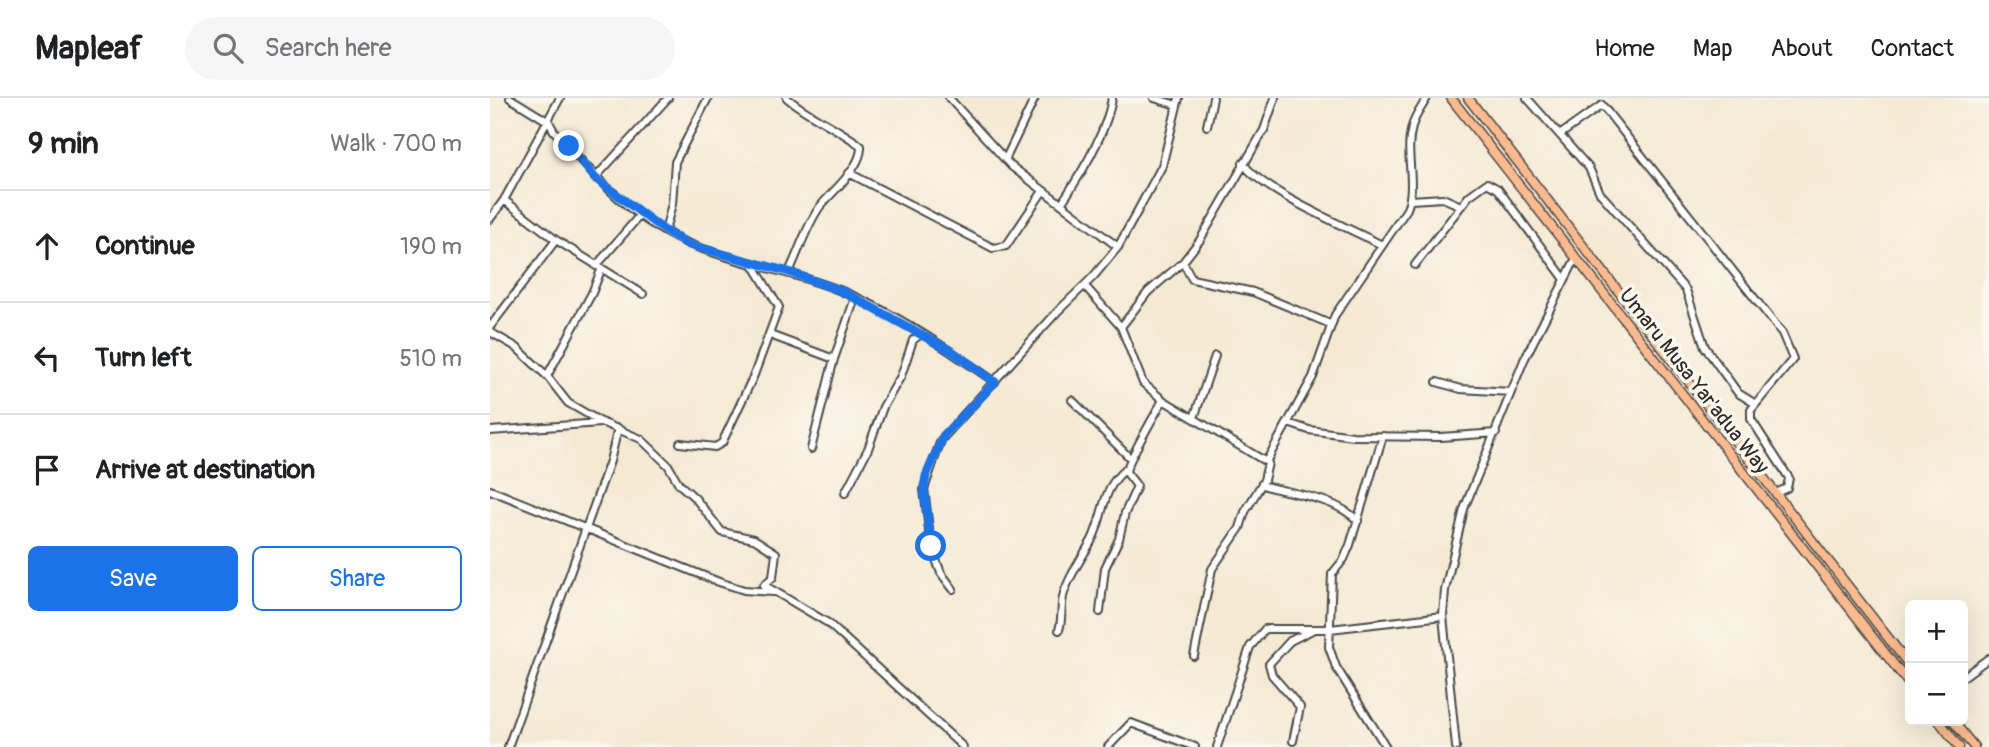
<!DOCTYPE html>
<html lang="en">
<head>
<meta charset="utf-8">
<style>
  body { margin:0; font-family:Pangolin,sans-serif; background:#f6f6f6; color:#202124 }
  .controls { position:absolute; right:21px; bottom:21px; display:grid; overflow:hidden; border-radius:10px; box-shadow:0 7px 28px #0002 }
  .controls button { width:63px; height:63px; display:grid; place-items:center; padding:0; border:0; border-bottom:2px solid #e0e0e0; background:#fff; color:#202124; font:35px sans-serif }
  .stop { position:absolute; width:21px; height:21px; margin:-16px; border:5px solid #1a73e8; border-radius:50%; background:#fff }
  .stop.end { background:#1a73e8; border-color:#fff; box-shadow:0 2px 7px #0008 }
  .list { margin:0; padding:0; list-style:none }
  h2 { display:flex; justify-content:space-between; align-items:center; height:91px; margin:0; padding:0 28px; font-size:30px }
  h2 small { font-size:23px; font-weight:400; color:#757577 }
  .list li { display:grid; grid-template-columns:46px 1fr auto; gap:21px; align-items:center; box-sizing:border-box; height:112px; padding:0 28px; border-top:2px solid #e0e0e0 }
  .list b { display:block; font-size:26px; white-space:nowrap }
  .list em { font-size:23px; font-style:normal; color:#757577 }
  .actions { display:flex; gap:14px; padding:21px 28px }
  .actions a { flex:1; padding:16px 0; border:2px solid #1a73e8; border-radius:10px; text-align:center; font-size:24px; color:#1a73e8 }
  .actions .main { background:#1a73e8; color:#fff }
  .icon { flex:none; width:38px; height:38px; fill:none; stroke:currentColor; stroke-width:2; stroke-linecap:round; stroke-linejoin:round }
  .map { position:relative; flex:none; width:1499px; height:649px; overflow:hidden }
  header { display:flex; align-items:center; gap:42px; box-sizing:border-box; height:98px; padding:0 35px; background:#fff; border-bottom:2px solid #e0e0e0 }
  header strong { font-size:33px }
  nav { display:flex; gap:38px; margin-inline-start:auto; font-size:24px }
  .search { width:490px; height:63px; background:#f6f6f6; display:flex; align-items:center; gap:18px; box-sizing:border-box; padding:0 24px; border-radius:38px; color:#757577; font-size:26px }
  main { display:flex }
  aside { flex:1; background:#fff }
  .map>svg:first-child { display:block }
  .lines { fill:none; stroke-linecap:round; stroke-linejoin:round }
  .minor-casing { stroke:#494844; stroke-width:10 }
  .major-casing { stroke:#494844; stroke-width:11 }
  .minor { stroke:#fff; stroke-width:6 }
  .major { stroke:#fcba8e; stroke-width:8 }
  .route { stroke:#1a73e8; stroke-width:9 }
  .labels { text-anchor:middle; dominant-baseline:central; stroke-width:7; stroke-linejoin:round; paint-order:stroke }
  .street-label { font-size:21px; fill:#2b2b2b; stroke:#fbf7ec }
</style>
</head>
<body>
<header>
<strong>Mapleaf</strong>
<div class="search"><svg class="icon" aria-label="search" viewBox="0 0 24 24"><circle cx="10" cy="10" r="6"/><path d="M15 15l6 6"/></svg>Search here</div>
<nav><a>Home</a><a>Map</a><a>About</a><a>Contact</a></nav>
</header>
<main>
<aside>
<h2>9 min<small>Walk · 700 m</small></h2>
<ul class="list">
<li><svg class="icon" aria-label="ahead" viewBox="0 0 24 24"><path d="M12 20V5M6 11l6-6 6 6"/></svg><div><b>Continue</b></div><em>190 m</em></li>
<li><svg class="icon" aria-label="left" viewBox="0 0 24 24"><path d="M17 20v-9H6M10 6l-5 5 5 5"/></svg><div><b>Turn left</b></div><em>510 m</em></li>
<li><svg class="icon" aria-label="arrive" viewBox="0 0 24 24"><path d="M6 21V4h12l-3 4 3 4H6"/></svg><div><b>Arrive at destination</b></div></li>
</ul>
<div class="actions"><a class="main">Save</a><a>Share</a></div>
</aside>
<div class="map">
<svg width="1499" height="649" viewBox="0 0 1499 649">
  <rect width="100%" height="100%" fill="#fbf7ec"/>
  <filter id="ink" filterUnits="userSpaceOnUse"><feTurbulence type="fractalNoise" baseFrequency=".0143" numOctaves="2"/><feDisplacementMap in="SourceGraphic" scale="14" xChannelSelector="R" yChannelSelector="G"/><feConvolveMatrix kernelMatrix="1 2 1 2 8 2 1 2 1" color-interpolation-filters="sRGB"/></filter>
  <filter id="wash" filterUnits="userSpaceOnUse"><feTurbulence type="fractalNoise" baseFrequency=".00686" numOctaves="4" result="noise"/><feDisplacementMap in="SourceGraphic" scale="28" xChannelSelector="R" yChannelSelector="G"/><feGaussianBlur stdDeviation="1.57" result="paint"/><feColorMatrix in="noise" values="0 0 0 0 0 0 0 0 0 0 0 0 0 0 0 0 0 1.4 0 .05"/><feComposite in="paint" operator="in"/></filter>
  <g filter="url(#wash)">
    <rect width="100%" height="100%" fill="#f4ead4"/>
  </g>
  <g filter="url(#ink)">
    <g class="lines">
      <defs>
        <path id="minor" d="M20 0 59 24 64 33C103 76 145 125 202 147 250 166 301 173 349 192 404 214 456 250 505 284
          M297 0C320 19 348 30 371 48 372 70 342 93 329 110 316 129 309 153 299 174
          M459 0 521 68 628 149
          M664 0 687 7
          M1037 0 1099 70 1110 95 1196 192 1215 249 1248 295 1264 305
          M717 28 723 0
          M1071 36 1112 7 1292 235 1303 261 1261 312V321L1299 380 1297 390 1286 395
          M515 62 545 0
          M753 65C772 94 859 130 892 147
          M359 75 503 150 516 148 553 93
          M105 80 178 0
          M14 102 70 0
          M921 102 953 100 971 108
          M571 106C590 78 617 34 622 0
          M0 121 14 102 66 142 153 196
          M175 133 182 106 185 64 218 0
          M693 164 702 181 763 194 840 226
          M925 167 979 98 997 85 1008 91 1074 180
          M106 168 150 117
          M595 188 631 229 653 285 673 302C666 315 636 366 636 374L647 388 635 415 629 441 615 470 610 514
          M0 229 66 142
          M631 229 658 194 693 164 710 142 774 32 785 0
          M0 234 26 249 57 278 78 305 111 324 151 341 178 367 189 386 205 400 232 434 264 441 286 455 283 479 274 487 338 525 473 649
          M280 237 344 261
          M57 278 102 195 111 172
          M947 284 971 291 1021 294
          M582 302 640 360
          M673 302 778 365 774 382 755 414 750 430 722 471 704 558
          M704 320 725 258
          M798 325 819 332 863 338 951 339 1006 335
          M0 333 110 325
          M893 338 860 447 854 461 842 476 839 549 846 569 896 649
          M190 345 225 349 232 345 264 277 289 209 262 165
          M321 351 344 261 365 200
          M777 362 823 279 845 217 917 111C927 85 914 56 922 29 924 19 932 9 937 0
          M772 387C802 396 845 399 868 423
          M0 392 229 484 254 492 283 494
          M355 395 378 351 393 309 411 278 423 242 431 236
          M463 491 451 475 441 448 434 391 451 342 568 213 603 179 628 149 672 68 689 0
          M569 532C573 520 570 507 574 495 580 476 592 460 602 442 615 416 611 390 636 371
          M1473 579 1499 560
          M803 643 810 609 782 577 779 566 800 543 824 531
          M18 649 120 363 128 330
          M618 649 641 625 705 649
          M727 649 760 549 775 531H840L953 518
          M966 649 953 518 955 492 974 411 1034 262 1086 160"/>
        <path id="major" d="M961 0 1420 587
          M978 0 1420 568
          M1449 623 1469 649
          M1463 623 1484 649"/>
      </defs>
      <use href="#minor" class="minor-casing"/>
      <use href="#major" class="major-casing"/>
      <use href="#minor" class="minor"/>
      <use href="#major" class="major"/>
    </g>
  </g>
  <g class="lines" filter="url(#ink)">
    <path class="route" d="M79 48 105 80 175 133 200 147 299 174 352 193 463 254 505 284 454 337 436 378 434 391 441 448"/>
  </g>
  <g class="labels">
    <g class="street-label">
      <text transform="translate(1204 283) rotate(52)">Umaru Musa Yar'adua Way</text>
    </g>
  </g>
</svg>
<div class="controls">
<button>+</button>
<button>−</button>
</div>
<div class="stop" style="left:441px;top:448px"></div>
<div class="stop end" style="left:79px;top:48px"></div>
</div>
</main>
</body>
</html>
